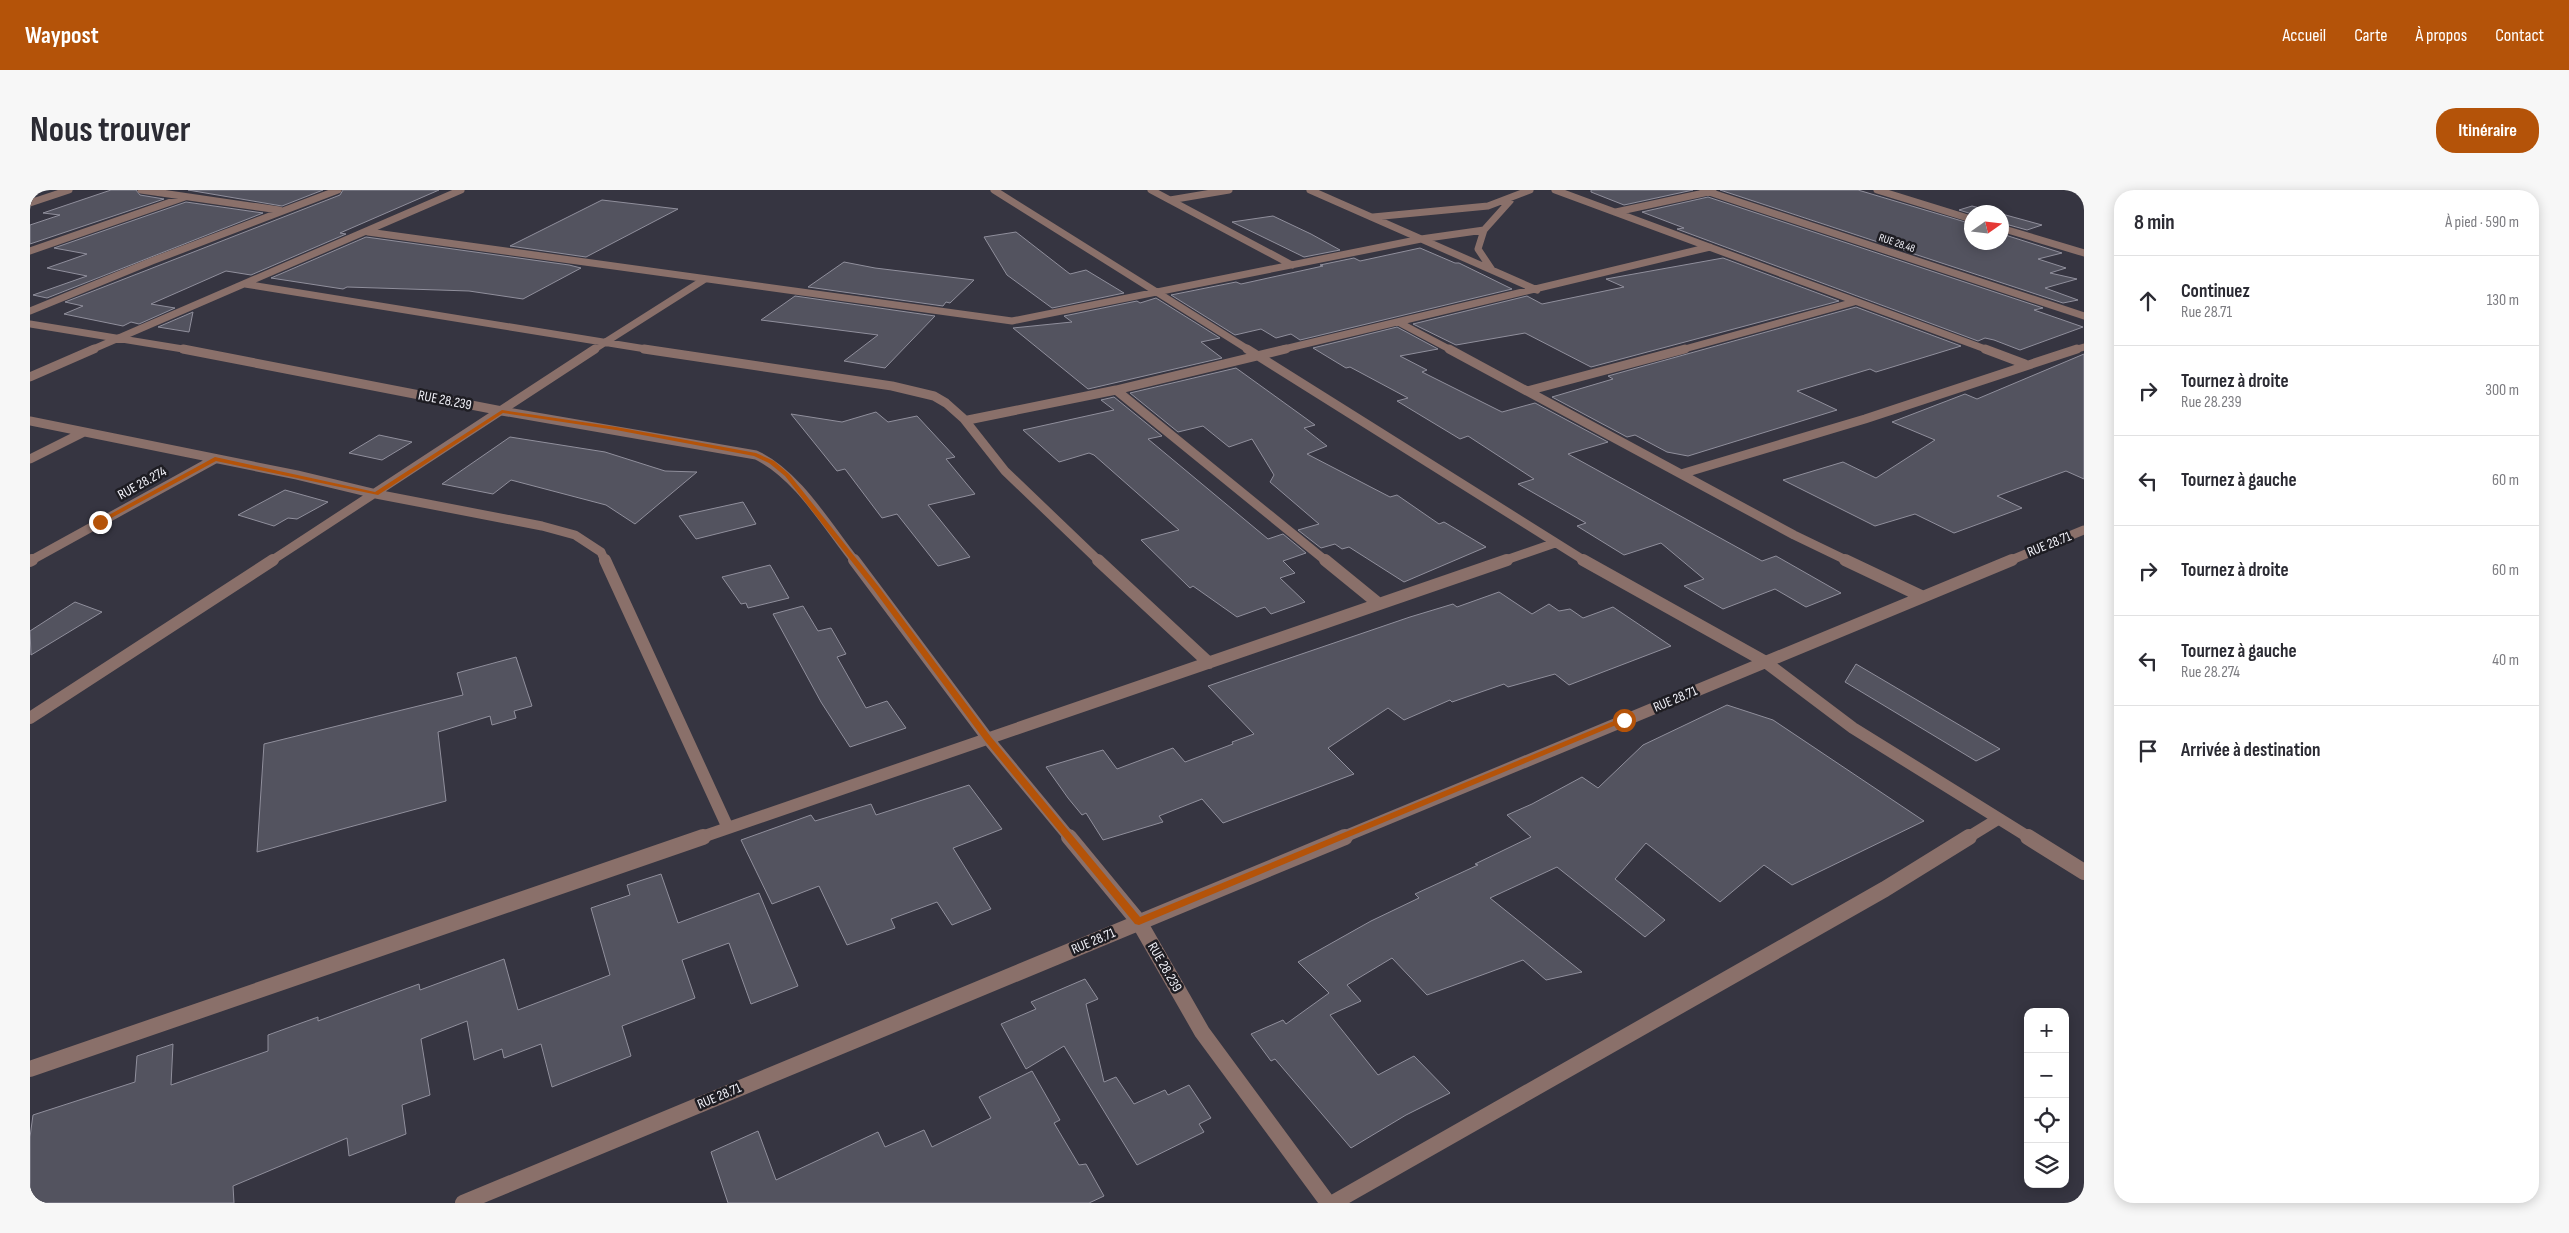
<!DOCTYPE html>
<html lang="fr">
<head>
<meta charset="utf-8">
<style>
  body { margin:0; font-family:"Sofia Sans Condensed",sans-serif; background:#f7f7f7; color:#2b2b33 }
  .controls { position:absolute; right:15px; bottom:15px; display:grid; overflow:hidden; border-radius:10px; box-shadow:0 2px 12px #0003 }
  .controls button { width:45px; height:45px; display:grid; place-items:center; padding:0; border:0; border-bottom:1px solid #e1e1e2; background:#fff; color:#2b2b33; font:25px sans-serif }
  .compass { position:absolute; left:1934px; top:15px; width:45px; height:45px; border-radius:50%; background:#fff; box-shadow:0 2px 12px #0003; rotate:76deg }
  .stop { position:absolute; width:15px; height:15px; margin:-11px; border:4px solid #b45309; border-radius:50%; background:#fff }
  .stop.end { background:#b45309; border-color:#fff; box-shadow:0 1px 5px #0008 }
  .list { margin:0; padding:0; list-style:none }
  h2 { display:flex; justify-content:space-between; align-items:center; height:65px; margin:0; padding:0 20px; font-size:21px }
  h2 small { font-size:16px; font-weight:400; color:#7c7c81 }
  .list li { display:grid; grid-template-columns:32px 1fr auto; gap:15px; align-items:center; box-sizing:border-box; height:90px; padding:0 20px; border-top:1px solid #e1e1e2 }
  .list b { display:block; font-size:19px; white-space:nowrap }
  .list p { margin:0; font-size:16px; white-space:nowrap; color:#7c7c81 }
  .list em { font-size:16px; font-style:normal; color:#7c7c81 }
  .icon { flex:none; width:28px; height:28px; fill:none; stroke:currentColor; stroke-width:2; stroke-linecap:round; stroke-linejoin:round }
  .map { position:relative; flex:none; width:2054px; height:1013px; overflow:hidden; border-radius:20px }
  header { display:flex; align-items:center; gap:30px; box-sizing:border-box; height:70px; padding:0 25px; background:#b45309; color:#fff }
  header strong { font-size:24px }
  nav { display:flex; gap:28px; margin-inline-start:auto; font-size:18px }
  .intro { display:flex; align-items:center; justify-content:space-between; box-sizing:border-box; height:120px; padding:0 30px }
  h1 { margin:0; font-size:35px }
  .button { padding:12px 22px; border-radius:20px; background:#b45309; color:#fff; font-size:18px; font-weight:700 }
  main { display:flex; gap:30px; padding:0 30px }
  aside { flex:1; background:#fff; border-radius:20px; box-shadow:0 2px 12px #0003 }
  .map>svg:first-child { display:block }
  .building { fill:#53535f; stroke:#908f9c }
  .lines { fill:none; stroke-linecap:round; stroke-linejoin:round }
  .street-far3 { stroke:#8a706a; stroke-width:7 }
  .street-far2 { stroke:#8a706a; stroke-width:9 }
  .street-far1 { stroke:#8a706a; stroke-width:12 }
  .street { stroke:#8a706a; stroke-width:16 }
  .route { fill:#b45309 }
  .labels { text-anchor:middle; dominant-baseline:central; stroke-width:5; stroke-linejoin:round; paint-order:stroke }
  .far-street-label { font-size:11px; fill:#f2f2f9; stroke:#1e1d23 }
  .street-label { font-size:14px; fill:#f2f2f9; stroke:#1e1d23 }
</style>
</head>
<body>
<header>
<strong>Waypost</strong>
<nav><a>Accueil</a><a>Carte</a><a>À propos</a><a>Contact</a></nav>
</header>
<div class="intro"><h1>Nous trouver</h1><a class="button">Itinéraire</a></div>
<main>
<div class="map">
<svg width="2054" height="1013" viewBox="0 0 2054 1013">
  <rect width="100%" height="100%" fill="#363541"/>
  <path class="building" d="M81 0H106L110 5 134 9 0 54V35L30 25 13 23Z
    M158 0H293L252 16Z
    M313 0H409L310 43 316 44 221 85 196 81 121 114 145 118 109 134 101 132 93 136 34 124 53 116 35 112 310 5Z
    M1561 0H1663L1594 15 1561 2Z
    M1690 0H1828L1942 34V52H1972V44L2032 63 2008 69 2036 78 2020 83 2047 89 2015 98 2048 110 2033 113Z
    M1678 7 2013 118 2004 120 2053 137 1990 160 1964 150 1955 148 1948 151 1647 39 1654 38 1612 22Z
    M572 10 648 19 556 67 480 56Z
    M156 12 233 23 17 108 3 105 57 86 17 78 57 64 24 58Z
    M1942 16 1965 22 1942 24 1929 20Z
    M1972 24 2012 35 1997 40 1972 33Z
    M1243 26 1281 44 1310 60 1274 67 1202 32Z
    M986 42 1040 84 1056 80 1094 103 1022 118 977 85 954 47Z
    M336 47 539 75 551 78 493 109 439 101 317 97 313 99 241 88Z
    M1390 58 1425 73H1429L1482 99 1270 150 1261 144 1246 148 1231 139 1205 145 1141 105 1206 92 1211 94 1293 76 1290 75 1324 68 1330 71Z
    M1693 68 1809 111 1561 177 1495 143 1426 155 1383 134 1497 106 1512 114 1594 97 1576 89Z
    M814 72 845 78 944 90 920 113 916 112 913 116 778 97Z
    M765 106 905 126 855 178 814 171 848 145 731 130Z
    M1126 108 1190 148 1171 152 1192 168 1058 199 983 138 1042 132 1034 126 1107 111 1110 113Z
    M1826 117 1931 156 1846 182 1840 179 1767 201 1807 220 1658 266 1637 262 1605 245 1597 247 1522 207 1583 189 1578 186Z
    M163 122 159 142 128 137Z
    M1367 137 1408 159 1370 166 1397 180 1392 182 1472 222 1505 213 1578 252 1538 264 1732 371 1746 366 1811 403 1776 417 1745 399 1693 419 1654 396 1674 389 1631 353 1594 365 1547 336 1556 333 1488 294 1504 289 1438 246 1430 249 1367 211 1378 208 1320 177 1316 178 1283 158Z
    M2054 164V289L2036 281 1967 306 1992 318 1924 343 1885 324 1845 336 1753 290 1813 272 1846 288 1905 250 1862 232 1935 204 1947 209Z
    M1206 178 1285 235 1274 238 1297 256 1277 264 1360 307 1367 305 1409 334 1414 332 1456 357 1374 392 1319 357 1312 359 1305 354 1291 358 1268 340 1289 334 1240 292 1244 285 1222 249 1199 257 1173 236 1148 242 1100 203Z
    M1084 207 1132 246 1118 249 1238 349 1253 344 1276 363 1253 371 1265 383 1250 388 1275 412 1241 424 1235 417 1207 427 1163 396 1160 398 1111 350 1149 340 1064 265 1059 263 1029 272 993 240 1084 220 1071 210Z
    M846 222 858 232 887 226 925 267 916 269 945 304 898 315 940 367 908 376 867 324 852 328 815 279 807 281 761 224 812 232Z
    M349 245 382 252 352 270 319 263Z
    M480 247 575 262 635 281 667 282 605 334 576 315 481 290 463 304 412 294Z
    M255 300 298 312 267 329 258 328 244 336 208 325Z
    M713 312 726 334 666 349 649 326Z
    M740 375 759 408 718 418 716 413 711 414 692 387Z
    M1469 402 1502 424 1519 414 1529 421 1540 419 1553 428 1583 417 1641 456 1539 495 1525 484 1478 497 1474 494 1422 512 1420 510 1374 530 1358 518 1298 558 1324 584 1193 633 1172 609 1129 626 1133 632 1073 650 1056 623 1052 625 1038 608 1016 577 1073 560 1087 579 1143 558 1155 572 1203 554 1202 552 1224 544 1178 496 1380 427 1423 414 1427 417Z
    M45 412 72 422 1 465 0 441Z
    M773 416 788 441 801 438 816 464 807 467 836 518 857 511 876 538 820 557 791 512 743 424Z
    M486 467 502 516 484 521 486 528 462 535 460 526 408 542 416 611 227 662 234 554 433 505 427 483Z
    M1826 474 1970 559 1946 571 1815 492Z
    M1697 515 1743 530 1894 631 1762 695 1734 675 1690 712 1616 653 1585 689 1635 730 1615 747 1527 677 1460 708 1552 782 1516 790 1493 770 1397 805 1362 768 1317 795 1331 811 1300 825 1348 885 1384 866 1420 903 1376 925 1321 958 1245 869 1241 871 1221 844 1253 830 1256 834 1299 803 1268 772 1341 731 1389 708 1385 704 1448 675 1445 674 1501 647 1477 625 1502 614 1552 587 1568 598 1613 555Z
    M939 595 972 639 923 658 961 719 922 735 907 712 861 729 865 738 817 755 789 696 742 714 711 650 781 625 785 631 841 614 846 625Z
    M631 684 648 733 729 703 768 796 721 814 699 753 652 770 665 808 592 836 601 866 522 897 511 854 474 868 472 859 444 870 437 831 391 849 400 905 372 915 376 944 319 966 317 948 203 996 204 1013H0V947L3 925 105 892 107 866 143 854 141 895 238 861V845L288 827V831L389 794 390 800 474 769 488 820 580 785 561 718 600 705 597 695Z
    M1055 789 1068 809 1056 814 1074 892 1086 887 1104 914 1135 900 1138 905 1159 895 1181 928 1169 934 1174 942 1107 975 1034 856 996 879 971 834 1006 819 1001 812Z
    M1002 881 1030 930 1024 933 1049 975 1056 974 1074 1006 1059 1013H698L681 962 728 941 746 990 848 942 855 957 894 940 902 957 961 928 949 907Z"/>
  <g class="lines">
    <path class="street-far3" d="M111 0 249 20
      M964 0 1219 160
      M1121 0 1262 75
      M1280 0 1507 100
      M1525 0 1958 160
      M1673 0 2054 126
      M1847 0 1941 29
      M1140 10 1199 0
      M0 13 39 0
      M1586 22 1683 1
      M1343 27 1458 16 1500 0
      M1971 38 2054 63
      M338 42 982 131 1391 49 1454 40
      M0 61 155 7
      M1462 80 1448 59 1454 40 1480 11
      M215 94 622 160
      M0 121 122 71 308 0
      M1368 132 1421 160
      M0 134 159 160
      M61 160 431 0
      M563 160 675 89
      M1250 160 1680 57
      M1651 160 1824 112
      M2044 160 2054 157"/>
    <path class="street-far2" d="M153 159 472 221 726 265C767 284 797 336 825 371
      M614 159 862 196 904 206 916 213 934 229 975 281 1069 371
      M1217 159 1555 371
      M1419 159 1764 345 1818 371
      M1955 159 1995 174
      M0 187 64 159
      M1086 200 1296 371
      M1497 201 1655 159
      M938 230 1086 200 1256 159
      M0 231 267 285 346 304 512 336 545 345 571 362 575 371
      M0 269 54 242
      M1651 284 1835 229 2047 159
      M0 371 185 269
      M241 371 565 159
      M1473 371 1525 353
      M1979 371 2054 340"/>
    <path class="street-far1" d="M575 370 698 638
      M824 370 958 549 1040 648
      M1068 370 1179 473
      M1295 370 1349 414
      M1553 370 1734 471 1823 538 2000 648
      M1815 370 1891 406
      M0 371 2 370
      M0 528 243 370
      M669 648 1477 370
      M1311 648 1982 370
      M1937 648 1968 629"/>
    <path class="street" d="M1039 647 1109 732 1172 842 1298 1013
      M1998 647 2054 682
      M0 879 673 647
      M433 1013 1315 647
      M1303 1013 1855 699 1939 647"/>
  </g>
  <path class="route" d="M472 220 586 237 726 263 744 271 759 284 849 397 961 547 1110 727 1591 528 1598 530 1109 735 1105 734 955 551 844 400 755 286 739 273 724 266 586 240 473 223 348 305 186 271 72 333 66 332 185 267 345 302Z"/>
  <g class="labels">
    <g class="far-street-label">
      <text transform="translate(1867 53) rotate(19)">RUE 28.48</text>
    </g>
    <g class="street-label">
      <text transform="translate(415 210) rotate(11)">RUE 28.239</text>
      <text transform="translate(112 293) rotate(-29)">RUE 28.274</text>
      <text transform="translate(2019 354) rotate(-22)">RUE 28.71</text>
      <text transform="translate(1645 509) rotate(-23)">RUE 28.71</text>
      <text transform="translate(1063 751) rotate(-23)">RUE 28.71</text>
      <text transform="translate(1135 777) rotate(60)">RUE 28.239</text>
      <text transform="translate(689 906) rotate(-23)">RUE 28.71</text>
    </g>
  </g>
</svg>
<div class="controls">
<button>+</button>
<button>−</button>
<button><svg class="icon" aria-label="locate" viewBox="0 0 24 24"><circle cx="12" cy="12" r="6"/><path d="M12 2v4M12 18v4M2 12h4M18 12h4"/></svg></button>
<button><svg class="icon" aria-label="layers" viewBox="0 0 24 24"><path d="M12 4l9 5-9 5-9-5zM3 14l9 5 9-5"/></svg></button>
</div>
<svg class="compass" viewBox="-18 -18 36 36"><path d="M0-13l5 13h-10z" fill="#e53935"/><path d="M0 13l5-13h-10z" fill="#7c7c81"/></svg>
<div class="stop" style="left:1594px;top:530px"></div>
<div class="stop end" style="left:70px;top:332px"></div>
</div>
<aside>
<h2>8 min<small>À pied · 590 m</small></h2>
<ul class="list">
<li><svg class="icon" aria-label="ahead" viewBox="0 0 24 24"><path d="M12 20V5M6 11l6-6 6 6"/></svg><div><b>Continuez</b><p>Rue 28.71</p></div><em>130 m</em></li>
<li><svg class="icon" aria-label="right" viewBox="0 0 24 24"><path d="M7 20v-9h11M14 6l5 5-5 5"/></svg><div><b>Tournez à droite</b><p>Rue 28.239</p></div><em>300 m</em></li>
<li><svg class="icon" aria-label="left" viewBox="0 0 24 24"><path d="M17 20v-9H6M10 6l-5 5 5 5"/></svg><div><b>Tournez à gauche</b></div><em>60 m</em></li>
<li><svg class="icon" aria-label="right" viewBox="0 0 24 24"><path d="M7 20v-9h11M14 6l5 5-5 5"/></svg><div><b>Tournez à droite</b></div><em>60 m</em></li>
<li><svg class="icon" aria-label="left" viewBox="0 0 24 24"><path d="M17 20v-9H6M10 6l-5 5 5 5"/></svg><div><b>Tournez à gauche</b><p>Rue 28.274</p></div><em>40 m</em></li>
<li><svg class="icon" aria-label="arrive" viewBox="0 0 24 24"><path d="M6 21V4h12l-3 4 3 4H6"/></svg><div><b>Arrivée à destination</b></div></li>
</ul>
</aside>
</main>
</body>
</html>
